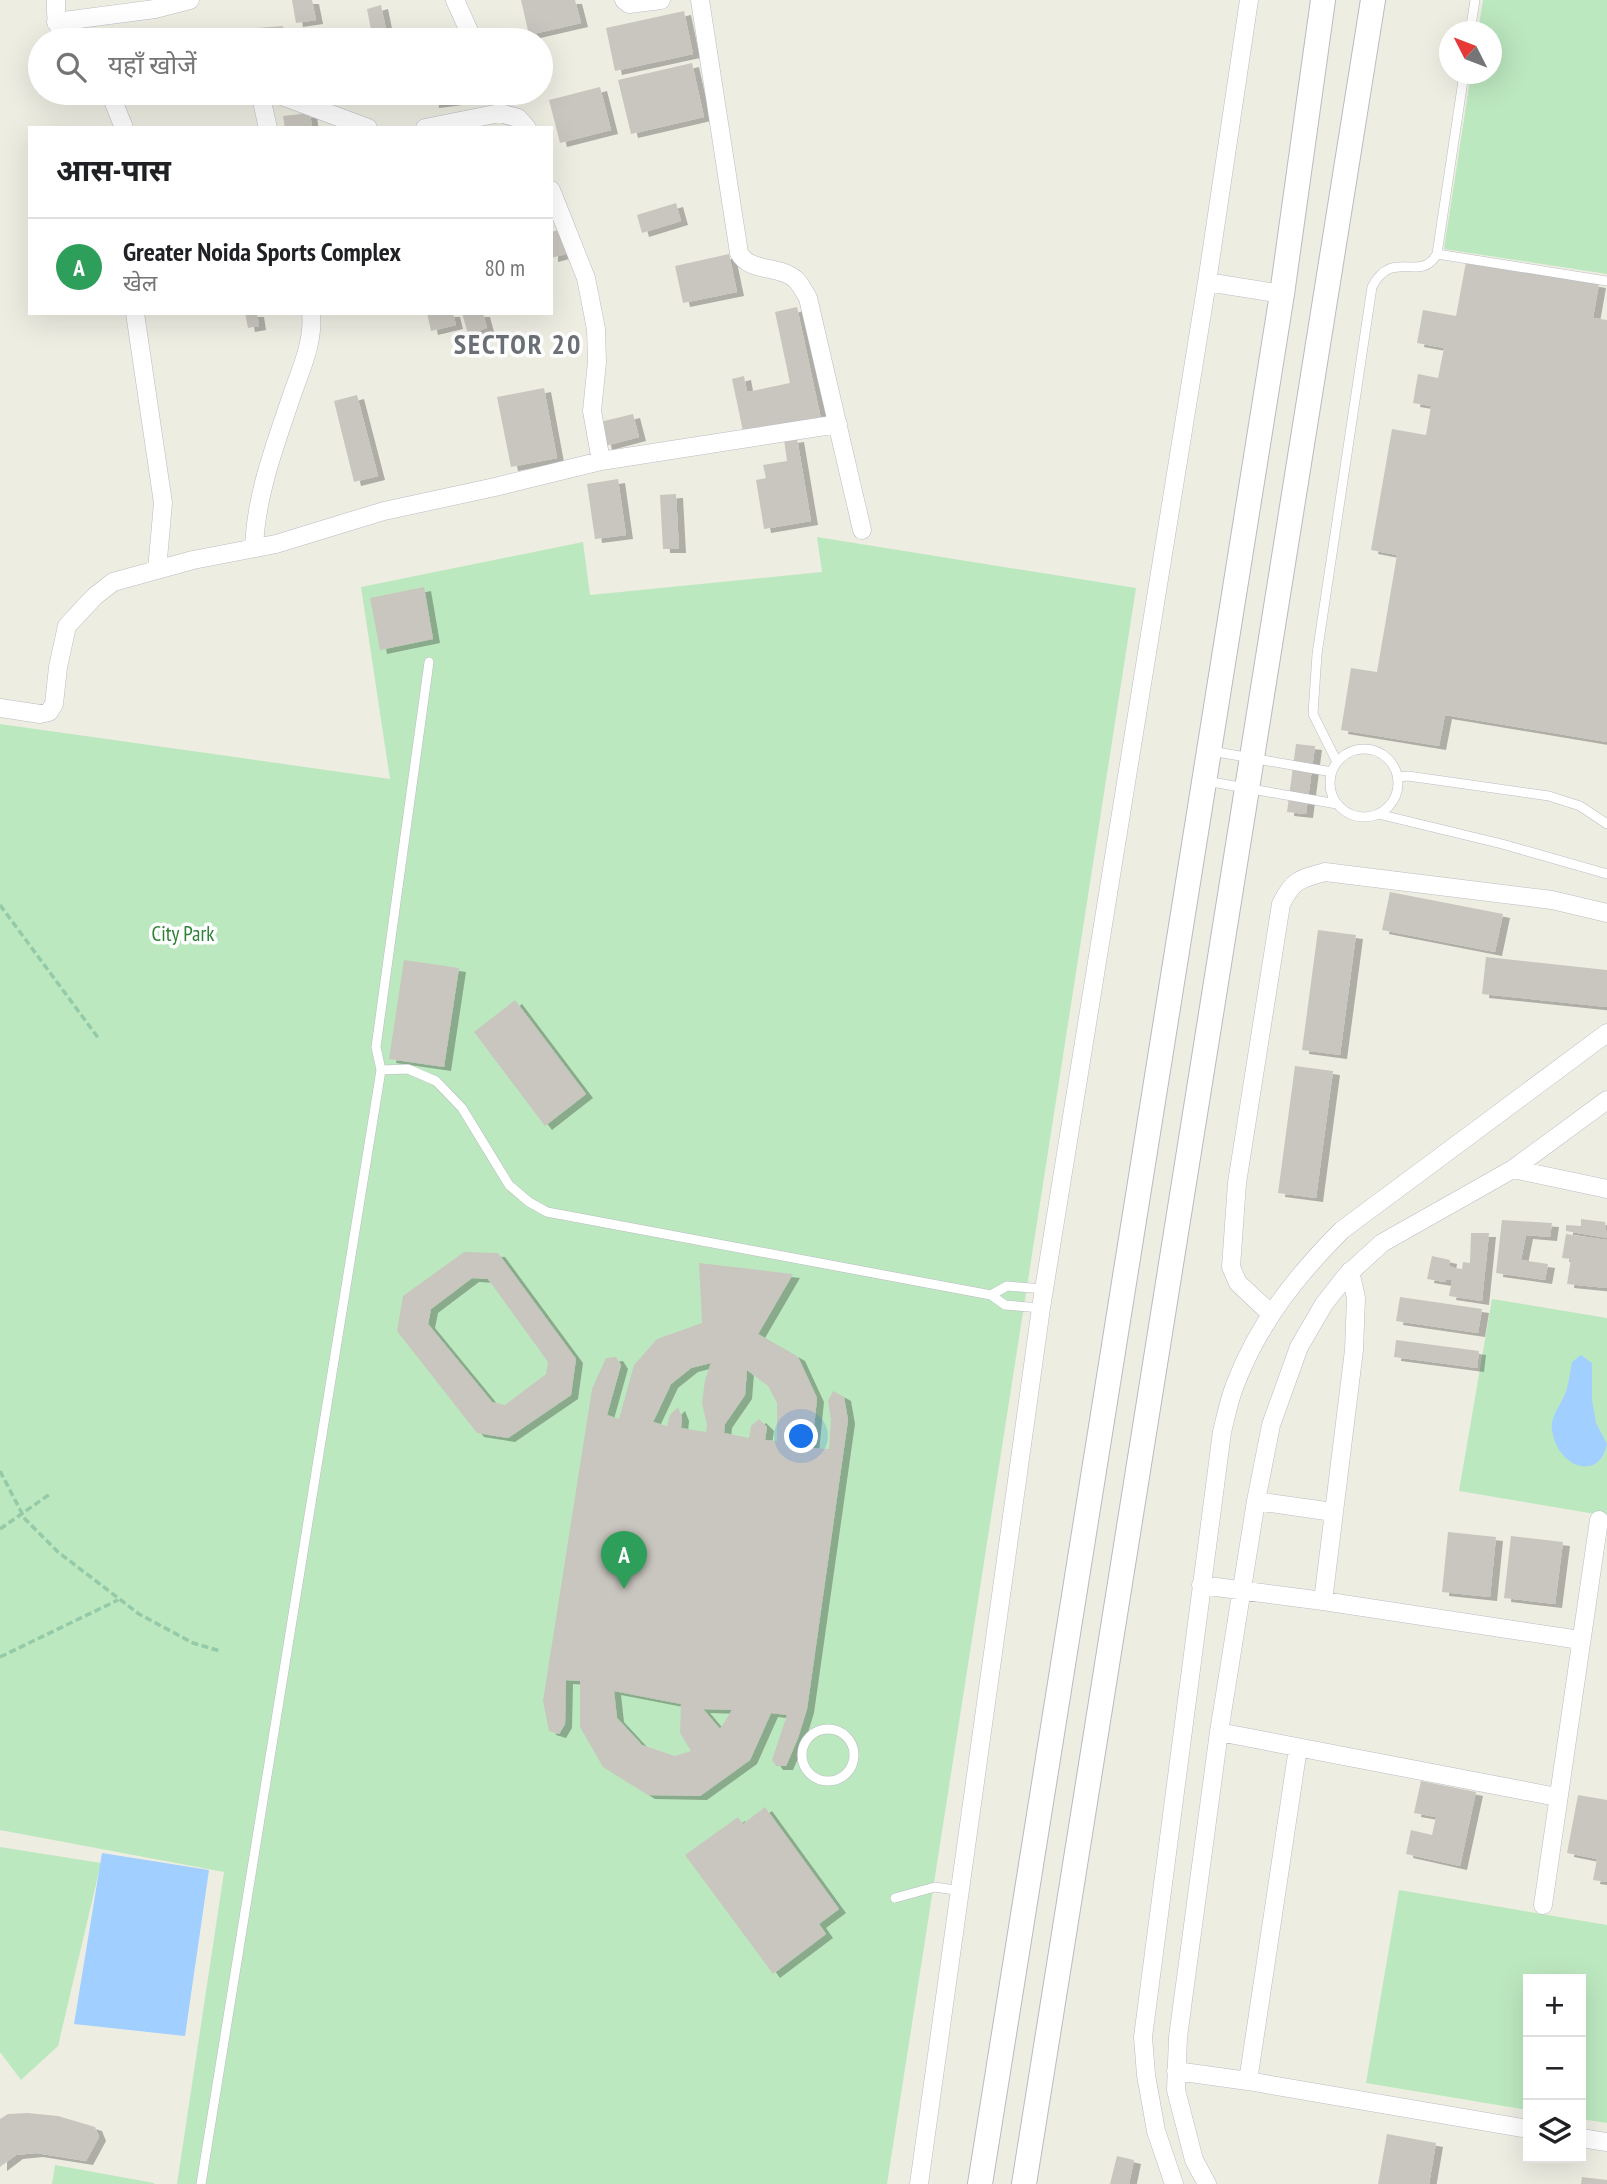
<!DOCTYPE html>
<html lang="hi">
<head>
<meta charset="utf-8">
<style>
  body { margin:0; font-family:"PT Sans Narrow","Noto Sans Devanagari",sans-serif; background:#f6f6f6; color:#202124 }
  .controls { position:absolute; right:21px; bottom:21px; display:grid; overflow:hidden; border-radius:0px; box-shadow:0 7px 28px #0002 }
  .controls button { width:63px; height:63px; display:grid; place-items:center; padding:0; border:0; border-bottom:2px solid #e0e0e0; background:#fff; color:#202124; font:35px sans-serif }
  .compass { position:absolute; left:1439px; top:21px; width:63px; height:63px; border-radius:50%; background:#fff; box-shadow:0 7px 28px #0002; rotate:312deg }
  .you { position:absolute; left:802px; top:1437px; width:24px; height:24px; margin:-18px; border:5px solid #fff; border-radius:50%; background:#1a73e8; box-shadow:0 0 0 10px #1a73e833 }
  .badge { display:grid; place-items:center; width:46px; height:46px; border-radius:50%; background:#7c3aed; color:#fff; font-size:23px; font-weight:700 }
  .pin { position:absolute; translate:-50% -58px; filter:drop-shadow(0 2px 4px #0008) }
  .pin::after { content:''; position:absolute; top:37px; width:24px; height:21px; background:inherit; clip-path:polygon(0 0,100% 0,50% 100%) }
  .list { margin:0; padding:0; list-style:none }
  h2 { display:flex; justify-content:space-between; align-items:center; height:91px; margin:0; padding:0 28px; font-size:30px }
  h2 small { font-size:23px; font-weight:400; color:#757577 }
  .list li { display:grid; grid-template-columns:46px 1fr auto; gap:21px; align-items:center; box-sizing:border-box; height:98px; padding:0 28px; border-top:2px solid #e0e0e0 }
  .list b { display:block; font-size:26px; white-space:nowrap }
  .list p { margin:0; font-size:23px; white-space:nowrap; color:#757577 }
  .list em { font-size:23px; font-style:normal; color:#757577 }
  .icon { flex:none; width:38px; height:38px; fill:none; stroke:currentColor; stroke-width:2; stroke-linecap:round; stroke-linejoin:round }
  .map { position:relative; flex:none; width:1607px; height:2184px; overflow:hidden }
  .search { position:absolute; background:#fff; box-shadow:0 7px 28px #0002; left:28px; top:28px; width:525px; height:77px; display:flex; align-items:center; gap:18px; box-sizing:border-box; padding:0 24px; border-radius:38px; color:#757577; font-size:26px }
  .panel { position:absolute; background:#fff; box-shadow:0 7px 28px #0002; left:28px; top:126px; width:525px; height:189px; border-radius:0px }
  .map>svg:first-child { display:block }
  .green { fill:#bce8bf }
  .water { fill:#a1cfff }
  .building { fill:#c9c6bf; fill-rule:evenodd; filter:url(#shadow) }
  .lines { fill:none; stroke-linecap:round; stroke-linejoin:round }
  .lane-casing { stroke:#babcc2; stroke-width:10 }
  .street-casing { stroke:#babcc2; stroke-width:19 }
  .secondary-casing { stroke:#b8bbc2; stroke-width:26 }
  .path { stroke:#94caa8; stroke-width:3.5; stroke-dasharray:7 3.5; stroke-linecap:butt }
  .lane { stroke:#fff; stroke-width:9 }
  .street { stroke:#fff; stroke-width:18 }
  .secondary { stroke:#fff; stroke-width:24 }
  .labels { text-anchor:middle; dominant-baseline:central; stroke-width:7; stroke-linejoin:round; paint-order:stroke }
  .park-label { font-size:21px; fill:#2d8237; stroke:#fff }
  .district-label { font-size:28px; font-weight:bold; letter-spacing:2px; fill:#6b7076; stroke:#fff }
</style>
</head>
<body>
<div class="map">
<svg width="1607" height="2184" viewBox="0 0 1607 2184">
  <defs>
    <filter id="shadow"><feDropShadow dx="7" dy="4" stdDeviation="0" flood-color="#0004"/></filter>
  </defs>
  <rect width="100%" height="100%" fill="#eeede2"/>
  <path class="green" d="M1483 0H1607V274L1444 249 1471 74H1492V32L1478 31Z
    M817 537 1136 588 887 2184H177L224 1872 0 1830V724L390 779 361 587 583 542 590 595 822 572Z
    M1492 1299 1607 1318V1516L1459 1491Z
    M0 1847 101 1863 58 2046 21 2080 0 2052Z
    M1399 1890 1607 1925V2123L1581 2119V1979H1528V2110L1366 2083Z
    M55 2165 154 2183V2184H52Z"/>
  <path class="water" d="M1581 1355 1592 1363V1400L1596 1423 1607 1444C1600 1482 1557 1468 1552 1430 1550 1416 1560 1407 1565 1394 1569 1384 1570 1372 1572 1362Z
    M102 1853 209 1870 185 2036 74 2024Z"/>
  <path class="building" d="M292 0H312L316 20 296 23Z
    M521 0H575L581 23 529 35Z
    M381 5 388 39 373 40 367 9Z
    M684 11 693 54 615 71 606 28Z
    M283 26 284 40H257L256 28Z
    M692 63 704 117 631 134 618 80Z
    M600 87 611 130 560 143 549 100Z
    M431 93H471L472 99 432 104Z
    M310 113 312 128H285L283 116Z
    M676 203 681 221 642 233 637 215Z
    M559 230 566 254 551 258V232Z
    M729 254 737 292 683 303 675 266Z
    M1466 262 1599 284 1593 318 1607 320V742L1445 715 1439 746 1341 730 1351 668 1377 672 1397 555 1371 550 1392 429 1426 435 1431 406 1413 403 1418 374 1438 378 1444 348 1417 343 1423 310 1456 316Z
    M797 307 821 419 744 436 732 379 744 376 747 392 790 383 775 312Z
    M245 313H257L259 326 248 328Z
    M427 313H453L456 325 431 331Z
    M462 313H483L487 328 468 334Z
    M544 388 557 458 511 467 497 397Z
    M357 395 378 476 354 482 334 401Z
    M633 414 639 437 605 446 600 422Z
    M797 438 811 521 764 529 756 480 766 478 763 465 787 461 784 440Z
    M618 479 626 535 595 539 587 484Z
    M676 494 679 549H663L660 495Z
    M424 587 433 639 380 650 370 598Z
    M1296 744 1315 746 1306 814 1287 812Z
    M1390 892 1503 914 1495 952 1382 930Z
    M1318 930 1356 935 1340 1055 1302 1050Z
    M1486 957 1607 970V1007L1482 994Z
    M404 960 459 968 444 1067 389 1059Z
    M515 1000 586 1094 545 1126 474 1032Z
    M1295 1066 1333 1071 1316 1198 1278 1193Z
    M1581 1219 1605 1222 1607 1238 1566 1231V1225L1581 1226Z
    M1502 1220 1552 1223 1550 1237 1526 1235 1521 1260 1548 1264 1545 1280 1496 1273Z
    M1471 1233H1489L1482 1301 1449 1296 1452 1280 1446 1279 1445 1282 1427 1279 1432 1256 1450 1260 1449 1266 1455 1268 1462 1269 1463 1262 1470 1263Z
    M1566 1234 1607 1240V1288L1567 1284 1571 1259 1562 1258Z
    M464 1252 498 1253 576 1359 571 1395 508 1438 477 1433 397 1331 403 1296ZM472 1278 488 1279 548 1362 546 1374 505 1405 492 1402 428 1324 431 1309Z
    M699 1263 793 1274 758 1334 798 1357 817 1398 812 1448 829 1449 831 1420 828 1401 833 1391 844 1397 848 1420 807 1709 798 1738 786 1766H776L772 1760 787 1715 771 1713 750 1760 700 1796 648 1795 603 1767 580 1727V1681L566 1680 565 1724 559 1734 549 1731 543 1701 592 1389 606 1358 616 1357 621 1365 607 1415 619 1419 634 1365 657 1339 702 1323ZM711 1363 705 1380 702 1403 707 1425 706 1432 681 1428 682 1417 678 1407 670 1415 667 1426 653 1422 671 1384 691 1368ZM747 1370 768 1386 777 1403V1441L765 1440 767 1427 759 1419 751 1426 749 1438 724 1433 725 1424 745 1395ZM614 1691 681 1704 680 1733 691 1751 675 1756 642 1745 617 1718ZM703 1709 732 1710 720 1729Z
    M1400 1297 1482 1309 1478 1333 1396 1321Z
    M1396 1340 1479 1351 1477 1368 1394 1357Z
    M1448 1532 1496 1537 1490 1597 1442 1592Z
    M1511 1536 1563 1542 1555 1604 1504 1598Z
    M1421 1781 1476 1792 1460 1866 1406 1854 1411 1830 1432 1835 1436 1817 1414 1813Z
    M1578 1795 1607 1800V1882L1593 1880 1597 1859 1567 1853Z
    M765 1807 839 1909 819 1924 826 1934 773 1974 685 1855 738 1817 743 1824Z
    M27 2113 58 2116 95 2127 99 2137 86 2161 36 2153 16 2155 0 2167V2119L8 2114Z
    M1387 2134 1436 2143 1429 2184H1378Z
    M1117 2156 1134 2160 1129 2184H1110Z
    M1582 2177 1607 2180V2184H1581Z"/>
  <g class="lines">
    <defs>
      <path id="lane" d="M1470 32 1475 0
        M1437 254 1607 281
        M1330 783a34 34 0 1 1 68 0a34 34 0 1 1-68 0Z
        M1211 751 1332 772
        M1337 762 1313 714 1317 654 1372 287C1393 247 1420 284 1437 254L1464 74
        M1398 777 1408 776 1549 796 1580 806 1607 824
        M1206 781 1337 804
        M1378 814 1502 844 1607 874
        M381 1070 408 1069 436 1081 462 1108 509 1185 529 1202 547 1212 991 1295 1005 1305 1041 1308
        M991 1295 1007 1286 1044 1289
        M802 1755a26 26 0 1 1 52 0a26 26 0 1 1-52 0Z
        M895 1898 935 1887 961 1891
        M201 2184 381 1070 376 1047 429 662"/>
      <path id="street" d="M56 0C56 20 54 28 72 40
        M455 0 473 40
        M624 0 629 4 661 0
        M700 0 739 253C750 273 780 265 795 279 801 284 804 292 808 298L862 530
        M56 22 155 9 190 0
        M110 93 124 128
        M260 93 268 128
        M274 93 368 128
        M425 128 500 113 518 118 527 128
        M551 190 586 278 596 329 597 362 592 411 601 461
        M1207 282 1282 294
        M135 313 163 503 157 570
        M254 548C256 493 276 443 293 392 302 367 314 340 311 313
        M0 708 40 714 49 712 54 704 58 667 67 626 94 597 113 582 193 560 276 544 384 511 495 487 601 461 838 424
        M1513 1169 1607 1189
        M1271 1314 1238 1283 1231 1267 1237 1183 1281 904C1293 880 1299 879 1325 872L1552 900 1607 913
        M1256 1501 1333 1512
        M1201 1585 1323 1601 1580 1640
        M1323 1601 1354 1350 1356 1298 1350 1271
        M1219 1732 1557 1797
        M1543 1905 1599 1520
        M1176 2071 1248 2081 1528 2129
        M1248 2081 1298 1748
        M1581 2138 1607 2142
        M919 2184 1041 1308 1207 282 1249 0
        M1174 2184 1156 2131 1146 2075 1143 2037 1222 1432C1226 1416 1229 1400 1235 1385 1258 1324 1297 1275 1342 1230L1607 1033
        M1207 2184 1194 2160 1176 2090 1178 2037 1219 1732 1256 1501 1271 1425 1299 1347 1324 1304 1346 1276 1382 1243 1513 1169 1607 1100"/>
      <path id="secondary" d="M980 2184 1282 294 1323 0
        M1024 2184 1373 0"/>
    </defs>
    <use href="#lane" class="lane-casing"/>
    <use href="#street" class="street-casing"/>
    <use href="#secondary" class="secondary-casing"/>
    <path class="path" d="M0 905 99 1039
      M0 1471 25 1519 58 1552 139 1614 193 1643 220 1651
      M0 1529 50 1494
      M0 1657 118 1600"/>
    <use href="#lane" class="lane"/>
    <use href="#street" class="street"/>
    <use href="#secondary" class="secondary"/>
  </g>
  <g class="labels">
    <g class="park-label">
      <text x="183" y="933">City Park</text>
    </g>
    <g class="district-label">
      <text x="518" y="343">SECTOR 20</text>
    </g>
  </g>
</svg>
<div class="controls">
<button>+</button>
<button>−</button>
<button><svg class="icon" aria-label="layers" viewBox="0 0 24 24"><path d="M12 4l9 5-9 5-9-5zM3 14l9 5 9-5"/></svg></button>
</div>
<svg class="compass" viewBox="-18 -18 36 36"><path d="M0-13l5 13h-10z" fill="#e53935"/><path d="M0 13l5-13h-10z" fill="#757577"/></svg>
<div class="you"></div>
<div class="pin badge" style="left:624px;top:1589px;background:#2e9e5b">A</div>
<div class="search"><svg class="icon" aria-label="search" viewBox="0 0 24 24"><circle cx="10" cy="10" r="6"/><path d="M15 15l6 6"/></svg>यहाँ खोजें</div>
<section class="panel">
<h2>आस-पास<small></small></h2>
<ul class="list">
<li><span class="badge" style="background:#2e9e5b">A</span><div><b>Greater Noida Sports Complex</b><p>खेल</p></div><em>80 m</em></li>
</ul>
</section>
</div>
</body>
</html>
